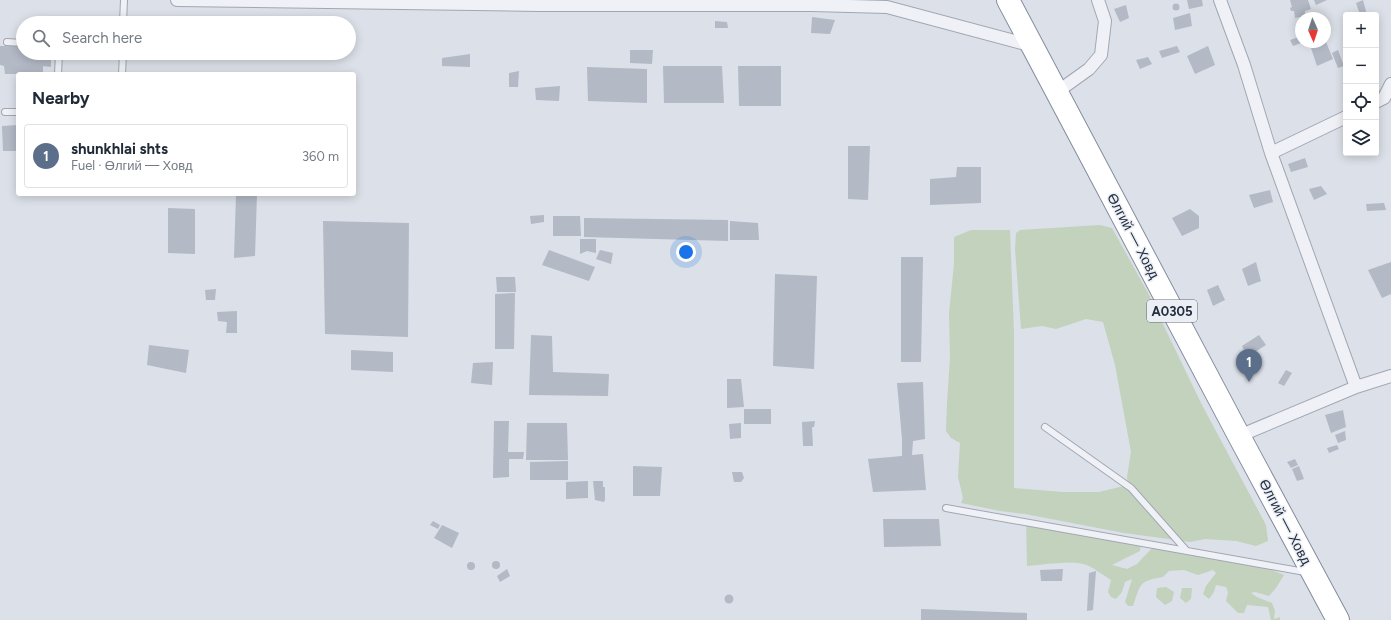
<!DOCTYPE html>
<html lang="en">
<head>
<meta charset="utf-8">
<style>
  body { margin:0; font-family:Figtree,sans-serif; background:#f6f6f7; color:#1f2937 }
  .controls { position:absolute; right:12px; top:12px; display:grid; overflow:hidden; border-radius:4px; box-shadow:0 2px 10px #0003 }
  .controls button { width:36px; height:36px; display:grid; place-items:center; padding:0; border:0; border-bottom:1px solid #e0e1e3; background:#fff; color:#1f2937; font:20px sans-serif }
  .compass { position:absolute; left:1295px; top:12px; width:36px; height:36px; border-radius:50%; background:#fff; box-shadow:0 2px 10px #0003; rotate:177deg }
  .you { position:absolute; left:686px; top:252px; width:14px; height:14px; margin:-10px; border:3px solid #fff; border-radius:50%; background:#1a73e8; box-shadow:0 0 0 6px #1a73e833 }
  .badge { display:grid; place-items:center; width:26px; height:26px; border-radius:50%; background:#d7364d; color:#fff; font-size:13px; font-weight:700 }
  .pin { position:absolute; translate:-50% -33px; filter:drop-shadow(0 1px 2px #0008) }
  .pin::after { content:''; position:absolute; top:21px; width:14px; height:12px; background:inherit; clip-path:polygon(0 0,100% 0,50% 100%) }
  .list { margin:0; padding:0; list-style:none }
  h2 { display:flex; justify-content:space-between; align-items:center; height:52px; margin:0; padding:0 16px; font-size:17px }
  h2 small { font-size:13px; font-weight:400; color:#747a83 }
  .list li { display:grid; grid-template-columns:26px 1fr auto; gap:12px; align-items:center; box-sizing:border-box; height:64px; margin:0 8px 8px; padding:0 8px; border:1px solid #e0e1e3; border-radius:4px }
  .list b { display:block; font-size:15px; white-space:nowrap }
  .list p { margin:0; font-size:13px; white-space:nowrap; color:#747a83 }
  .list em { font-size:13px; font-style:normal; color:#747a83 }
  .icon { flex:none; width:22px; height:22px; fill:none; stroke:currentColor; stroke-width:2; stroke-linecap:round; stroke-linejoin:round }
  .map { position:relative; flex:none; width:1391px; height:620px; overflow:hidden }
  .search { position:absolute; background:#fff; box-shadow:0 2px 10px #0003; left:16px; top:16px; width:340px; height:44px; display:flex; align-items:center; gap:10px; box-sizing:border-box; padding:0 14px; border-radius:22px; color:#747a83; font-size:15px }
  .panel { position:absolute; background:#fff; box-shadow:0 2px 10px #0003; left:16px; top:72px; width:340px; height:124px; border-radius:4px }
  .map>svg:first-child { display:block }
  .green { fill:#c2d2bd }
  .building { fill:#b3b9c5 }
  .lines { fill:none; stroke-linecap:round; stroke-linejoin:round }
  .lane-casing { stroke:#a1a7b2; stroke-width:8 }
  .street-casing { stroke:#a1a7b2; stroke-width:14 }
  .highway-casing { stroke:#838d9f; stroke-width:24 }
  .lane { stroke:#eff1f6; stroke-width:6 }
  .street { stroke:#eff1f6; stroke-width:12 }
  .highway { stroke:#fff; stroke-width:22 }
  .labels { text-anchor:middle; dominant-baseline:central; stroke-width:3; stroke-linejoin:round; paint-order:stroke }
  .shield { fill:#ebeff5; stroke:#606876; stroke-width:1 }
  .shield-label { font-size:13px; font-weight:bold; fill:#252e3f }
  .street-label { font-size:14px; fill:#252e3f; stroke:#ebeff5 }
</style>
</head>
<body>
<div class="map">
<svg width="1391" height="620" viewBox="0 0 1391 620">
  <rect width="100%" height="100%" fill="#dce0e8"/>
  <path class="green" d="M1100 225 1112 228 1148 293 1201 403 1266 525 1268 541 1256 546 1236 541 1205 539 1190 542 1124 533 1025 514 1000 511 961 503 963 498 958 477 960 443 951 438 946 431 947 403 950 358 949 313 954 264V237L971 230H1010L1014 332V488L1063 492H1099L1128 485 1127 477 1131 452 1115 365 1103 322 1086 319 1056 329 1042 326 1021 329 1015 249 1016 233 1020 230Z
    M1026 519 1141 542 1140 551 1112 565 1127 569 1137 564 1154 546 1267 568 1284 575 1276 588 1269 596 1255 592 1251 593 1257 597 1272 603 1275 611 1274 619 1280 617V620H1271L1268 607 1247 605 1244 613H1238L1226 601 1228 592 1226 587 1216 585 1214 592 1209 599 1203 594 1206 586 1216 573 1213 570 1198 575 1184 570 1169 571 1163 577C1138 581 1141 584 1133 606H1128L1125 602 1132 579 1125 582 1122 592 1116 599 1111 597 1108 592 1111 580C1103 575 1095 569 1087 565 1073 560 1042 565 1027 566Z
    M1166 587 1174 592 1172 601 1165 605 1156 597 1157 588Z
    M1182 588H1192L1191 599 1186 603 1180 598Z"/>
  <path class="building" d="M1187 0H1202L1203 6 1189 9Z
    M1290 0H1308L1311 9 1305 11V16L1295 18 1294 11H1291L1290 8 1292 7Z
    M1314 0H1327L1316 5Z
    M1363 0 1367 15H1360L1356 3Z
    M1172.5 7a3.5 3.5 0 1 1 7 0a3.5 3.5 0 1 1-7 0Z
    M1126 5 1129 18 1120 22 1114 9Z
    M1190 13 1192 26 1175 30 1173 18Z
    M812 17 835 20 830 34 811 33Z
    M715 21 727 22 728 28H715Z
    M1301 36V43L1293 46 1290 40Z
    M1315 42H1326L1333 59 1317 66 1310 45Z
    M0 46H23V53H51V67L43 66V74H5L4 66 0 65Z
    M1177 46 1180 52 1162 58 1159 51Z
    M1208 46 1215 65 1195 74 1187 56Z
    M630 50H653L652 64 630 63Z
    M1338 50 1344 66 1338 68 1332 53Z
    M470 54V67L442 66V58Z
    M1148 57 1152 64 1140 69 1136 60Z
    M663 66H722L724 103H664Z
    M738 66H781V106H739Z
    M587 67 647 69V103L588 101Z
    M519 71 518 87H509V73Z
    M1376 79 1382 98 1376 100Z
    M560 86 559 101 536 100 535 88Z
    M18 125V151H3L2 126Z
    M848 146H870L868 200 848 199Z
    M1305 158 1308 167 1291 172 1288 164Z
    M957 167H981V203L930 205V179L956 177Z
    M1321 186 1327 194 1314 200 1309 189Z
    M1270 190 1273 202 1254 208 1249 195Z
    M236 194H257L255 256 234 258Z
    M1384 203 1386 210 1367 211 1366 204Z
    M168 208 195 209V254L168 253Z
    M1190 209 1199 216V228L1182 236 1172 218Z
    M544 215V222L531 224 530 216Z
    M553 216H580L581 236H553Z
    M584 218 728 220V241L584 237Z
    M323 221 409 223 408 337 325 334Z
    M730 221 758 223 759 240H730Z
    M580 239H596V253L587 251 580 254Z
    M549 250 595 267 589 281 542 265Z
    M600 250 613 253 611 264 596 259Z
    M901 257H923L921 362H901Z
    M1256 262 1261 281 1248 286 1242 269Z
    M1391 262V294L1382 298 1368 270Z
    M775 274 817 276 814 369 773 366Z
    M496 277H515L516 292H497Z
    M1218 285 1225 300 1213 306 1207 290Z
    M216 289 215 300H206L205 290Z
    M515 293 514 349H495V294Z
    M237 311V333H226L227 322 218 321 217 312Z
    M531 335 552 336 553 372 609 374 608 396 529 395Z
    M1259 335 1266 345 1247 357 1242 346Z
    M149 345 189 350 186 373 147 365Z
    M351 350 393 352V372L351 370Z
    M493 362 492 385 471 383 473 363Z
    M1286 370 1292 373 1284 386 1278 383Z
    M727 379H741L744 407 727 408Z
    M923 382 925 439 913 441 912 455 923 454 926 490 873 492 868 459 902 456V439L897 383Z
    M744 409H771V424H744Z
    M1343 410 1346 427 1331 433 1325 415Z
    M494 421H509L508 452H524L523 459H509V477L493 478Z
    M815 421 814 427H812L813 446H803L802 422Z
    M527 423H567L568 460H526Z
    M741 423V438L730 439 729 424Z
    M1345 431 1346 440 1338 443 1335 435Z
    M1337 445 1339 449 1329 453 1327 448Z
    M1295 459 1298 465 1291 468 1287 462Z
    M568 461V480H530V462Z
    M633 466 662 467 660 496H633Z
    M1299 466 1304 479 1297 481 1292 469Z
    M732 472H742L744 478 741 482H734Z
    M588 481V498L566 499V482Z
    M593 481H603V487H605V500L604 502 595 500Z
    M883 519H939L941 546 884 547Z
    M433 521 440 525 438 529 430 525Z
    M442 525 459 533 452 548 434 538Z
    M492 565a4 4 0 1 1 8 0a4 4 0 1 1-8 0Z
    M467 566a4 4 0 1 1 8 0a4 4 0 1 1-8 0Z
    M507 569 510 576 500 582 497 576Z
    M1063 569 1062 581H1041L1040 570Z
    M1096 571 1093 610 1087 611 1089 573Z
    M724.5 599a4.5 4.5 0 1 1 9 0a4.5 4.5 0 1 1-9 0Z
    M921 609 1027 613V620H921Z"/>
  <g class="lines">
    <defs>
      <path id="lane" d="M123 23 124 0
        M7 42 23 43
        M58 74 59 53
        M122 74 123 53
        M5 112H18
        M1045 427 1131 488 1186 550
        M946 508 1305 572"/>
      <path id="street" d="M177 0 538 5H812L887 7 1033 46
        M1220 0 1244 65 1271 153 1356 387
        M1057 92 1089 69 1101 55 1105 21 1098 0
        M1376 102 1384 98 1391 84
        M1271 153 1346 117
        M1239 436 1356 387 1391 376"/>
      <path id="highway" d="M1008 0 1239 436 1338 620"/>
    </defs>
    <use href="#lane" class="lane-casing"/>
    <use href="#street" class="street-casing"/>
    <use href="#highway" class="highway-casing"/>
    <use href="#lane" class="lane"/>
    <use href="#street" class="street"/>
    <use href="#highway" class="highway"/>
  </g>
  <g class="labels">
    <rect class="shield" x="1147" y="300" width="50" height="22" rx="3"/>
    <g class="shield-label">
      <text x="1172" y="311">A0305</text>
    </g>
    <g class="street-label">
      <text transform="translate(1133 236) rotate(62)">Өлгий — Ховд</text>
      <text transform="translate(1285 522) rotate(62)">Өлгий — Ховд</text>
    </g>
  </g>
</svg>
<div class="controls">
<button>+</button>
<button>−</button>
<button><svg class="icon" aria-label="locate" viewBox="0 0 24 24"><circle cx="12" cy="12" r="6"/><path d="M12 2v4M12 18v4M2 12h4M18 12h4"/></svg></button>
<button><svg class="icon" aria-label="layers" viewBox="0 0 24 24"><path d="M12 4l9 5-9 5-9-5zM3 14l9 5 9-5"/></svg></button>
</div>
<svg class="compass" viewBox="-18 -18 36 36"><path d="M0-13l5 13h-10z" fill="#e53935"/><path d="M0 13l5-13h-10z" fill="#747a83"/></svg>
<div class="you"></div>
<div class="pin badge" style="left:1249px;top:382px;background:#5c6f8a">1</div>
<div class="search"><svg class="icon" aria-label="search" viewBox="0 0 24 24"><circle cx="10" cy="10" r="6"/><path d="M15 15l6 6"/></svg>Search here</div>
<section class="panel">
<h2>Nearby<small></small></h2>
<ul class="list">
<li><span class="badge" style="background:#5c6f8a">1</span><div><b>shunkhlai shts</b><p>Fuel · Өлгий — Ховд</p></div><em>360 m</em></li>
</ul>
</section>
</div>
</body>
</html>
